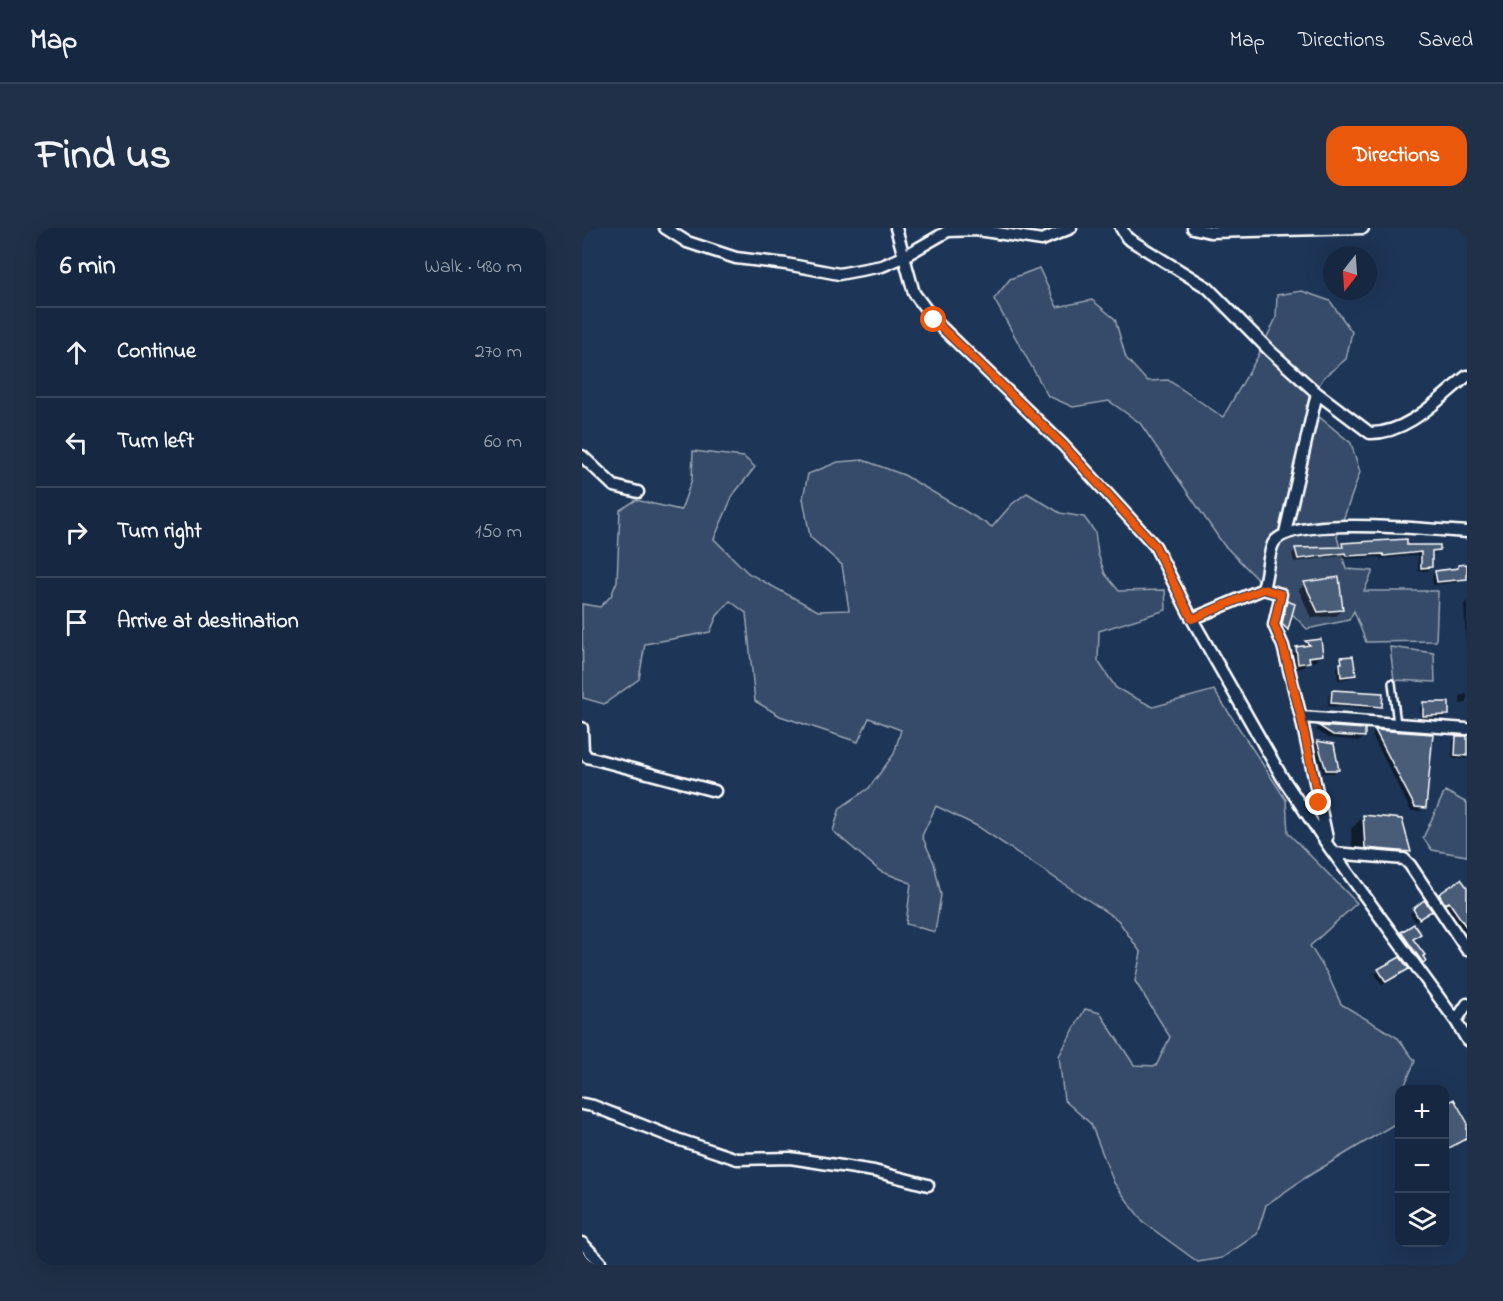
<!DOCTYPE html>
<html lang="en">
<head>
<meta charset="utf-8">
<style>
  body { margin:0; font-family:"Indie Flower",sans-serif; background:#1f3048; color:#f1f3f6 }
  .controls { position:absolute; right:18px; bottom:18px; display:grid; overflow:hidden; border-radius:12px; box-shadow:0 6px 24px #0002 }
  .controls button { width:54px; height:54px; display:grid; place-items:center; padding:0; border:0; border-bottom:2px solid #35445a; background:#162841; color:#f1f3f6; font:30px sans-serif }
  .compass { position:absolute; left:741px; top:18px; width:54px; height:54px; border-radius:50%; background:#162841; box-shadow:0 6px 24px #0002; rotate:197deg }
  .stop { position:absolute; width:18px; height:18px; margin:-14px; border:4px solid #ea580c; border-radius:50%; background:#fff }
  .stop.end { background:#ea580c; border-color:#fff; box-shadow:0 2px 6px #0008 }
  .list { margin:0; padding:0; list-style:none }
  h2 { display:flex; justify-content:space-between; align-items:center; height:78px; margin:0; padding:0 24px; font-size:26px }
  h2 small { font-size:20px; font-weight:400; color:#9ea6b1 }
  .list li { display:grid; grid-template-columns:39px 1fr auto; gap:18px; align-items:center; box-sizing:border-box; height:90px; padding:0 24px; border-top:2px solid #35445a }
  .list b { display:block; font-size:22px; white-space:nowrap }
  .list em { font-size:20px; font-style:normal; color:#9ea6b1 }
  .icon { flex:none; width:33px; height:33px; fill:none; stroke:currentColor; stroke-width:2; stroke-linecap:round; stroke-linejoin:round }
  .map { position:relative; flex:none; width:885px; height:1037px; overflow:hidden; border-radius:18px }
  header { display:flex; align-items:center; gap:36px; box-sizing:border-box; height:84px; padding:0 30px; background:#162841; border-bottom:2px solid #35445a }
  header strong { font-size:28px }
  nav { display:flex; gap:33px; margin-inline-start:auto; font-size:21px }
  .intro { display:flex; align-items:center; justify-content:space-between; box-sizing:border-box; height:144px; padding:0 36px }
  h1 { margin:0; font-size:42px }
  .button { padding:15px 27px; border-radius:18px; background:#ea580c; color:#fff; font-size:21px; font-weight:700 }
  main { display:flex; gap:36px; padding:0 36px }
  aside { flex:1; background:#162841; border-radius:18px; box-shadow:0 6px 24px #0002 }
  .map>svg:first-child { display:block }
  .green { fill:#364b69; stroke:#9aa5b4; stroke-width:1.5 }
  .shadow { fill:#0007 }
  .building { fill:#4a5d79; stroke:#fff; stroke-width:1.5 }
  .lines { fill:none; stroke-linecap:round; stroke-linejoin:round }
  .lane-casing { stroke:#fff; stroke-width:10 }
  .street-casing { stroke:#fff; stroke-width:15 }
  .lane { stroke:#1d3557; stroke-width:5 }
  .street { stroke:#1d3557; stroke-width:10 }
  .route { stroke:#ea580c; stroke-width:8 }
</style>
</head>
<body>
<header>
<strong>Map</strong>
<nav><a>Map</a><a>Directions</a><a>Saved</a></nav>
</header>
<div class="intro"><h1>Find us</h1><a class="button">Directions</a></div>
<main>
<aside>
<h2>6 min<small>Walk · 480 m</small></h2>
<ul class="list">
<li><svg class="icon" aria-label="ahead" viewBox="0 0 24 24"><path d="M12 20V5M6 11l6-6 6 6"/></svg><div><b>Continue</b></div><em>270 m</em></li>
<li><svg class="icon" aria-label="left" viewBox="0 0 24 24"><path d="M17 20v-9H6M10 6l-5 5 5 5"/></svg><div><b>Turn left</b></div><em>60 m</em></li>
<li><svg class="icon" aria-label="right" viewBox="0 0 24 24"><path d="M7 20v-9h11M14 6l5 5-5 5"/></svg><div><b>Turn right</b></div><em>150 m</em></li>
<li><svg class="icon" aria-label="arrive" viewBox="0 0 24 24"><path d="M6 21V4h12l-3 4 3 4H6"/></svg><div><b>Arrive at destination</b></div></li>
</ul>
</aside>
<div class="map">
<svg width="885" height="1037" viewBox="0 0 885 1037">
  <rect width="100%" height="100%" fill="#1d3557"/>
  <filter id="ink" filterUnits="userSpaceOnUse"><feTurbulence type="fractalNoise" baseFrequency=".0167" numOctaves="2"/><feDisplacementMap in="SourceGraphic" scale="12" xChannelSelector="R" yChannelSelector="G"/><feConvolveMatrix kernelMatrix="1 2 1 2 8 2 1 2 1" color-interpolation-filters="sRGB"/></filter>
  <g filter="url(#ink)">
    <path class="green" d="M457 40 475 79 510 72 533 91 544 130 565 153 586 152 641 189 675 130 694 90 695 67 720 63 748 73 770 104 764 131 742 149 724 178 769 215 778 244 755 309 764 341 791 343 782 363H856L854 413 784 414 772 383 767 392 725 401 641 316 558 195 527 173 491 179 466 168 412 71 428 51Z
      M111 223 162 229 173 239 151 267 132 311 166 345 236 383 267 382 260 337 228 309 221 270 226 246 256 234 281 232 322 247 410 299 430 276 445 265 478 285 502 289 513 304 516 326 523 346 537 363 583 362 584 382 517 403 516 433 534 460 571 479 632 462 704 572 706 605 775 675 728 718 745 745 759 776 816 810 833 833 821 861 818 862 816 894 723 950 684 977 675 1006 640 1030 616 1034 561 994 532 955 509 896 482 872 477 828 503 781 518 785 552 837 574 838 588 809 553 753 559 725 536 692 395 598 354 578 340 608 352 635 359 667 353 704 324 696 329 655 298 643 251 603 258 580 287 560 312 526 319 502 287 490 276 514 198 488 173 473 164 385 148 373 135 388 128 404 63 416 57 451 22 476 1 470 0 376 18 379 29 368 35 353 38 282 54 272 99 282 110 251Z
      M808 419 852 425 853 454 812 452Z
      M863 563 885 575V628L850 622 841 610Z"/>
    <path class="shadow" d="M761 316 824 319 856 322 853 326H848V339L845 343H836V327L798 331V329L760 331 759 328 712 334 710 325 714 322 757 320Z
      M877 339 883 350 879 354 851 357 850 348 854 344 874 341Z
      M756 351 760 382 754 388 729 390 717 362 723 356Z
      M885 373V431L882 376Z
      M706 375 705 401 701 404 697 400 702 378Z
      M738 413 740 426 734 433 727 434 720 440 710 441 708 427 724 415Z
      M760 431 772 447 768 450 756 452 755 440Z
      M750 464 799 478 795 481 746 478 747 467Z
      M885 466V475L878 476V468Z
      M842 476 865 487 862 490 838 491V480Z
      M737 499 782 503V509L778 513 747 510 734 502Z
      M793 503 850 507 842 580 839 583H829L790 507Z
      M875 509 885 510V531L870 530 871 513Z
      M736 515 750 517 755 541 752 545H741L732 518Z
      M782 588 828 623 815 636 771 633 769 601Z
      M879 652 885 659V711L863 676 859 678 854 671Z
      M835 679 849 684 833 693 828 686Z
      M832 698 830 711 843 733 839 736 816 709Z
      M797 743 821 744 800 757 793 746Z
      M862 879 885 897V911L862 924Z"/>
    <path class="building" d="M825 311V317H858V322L850 323V339L839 340V324L802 328 801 326 764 328 763 325 716 331 713 320 761 319 760 315Z
      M885 336V351L855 354 853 343 876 340V337Z
      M757 349 761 382 736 384 722 354Z
      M705 373 713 376 706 402 700 396Z
      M739 411 741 427 727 429 728 434 716 436 714 419 728 417 723 413Z
      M771 428 774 447 759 449 758 435H760L759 429Z
      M750 462 801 465 800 479 749 475Z
      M841 474H867V487L841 488Z
      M737 498 783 501V509L751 507Z
      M793 502 851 506 844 580 833 579Z
      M874 508H885V528L873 527Z
      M735 513 752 516 757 542H744Z
      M781 587 820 591 829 624 783 620Z
      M879 651 885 659V700L867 674 863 676 857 666Z
      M842 672 851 684H848L837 691 831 681Z
      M832 696 839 706 831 711 843 727 841 728 844 733 841 735 819 704Z
      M818 729 827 741 804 754 796 741Z
      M872 871 885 894V910L862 923V877Z"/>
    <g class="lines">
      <defs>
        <path id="lane" d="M810 455 815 496"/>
        <path id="street" d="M83 0 105 14 154 30 204 36 257 46 300 38 321 29 366 3 396 2 460 12 489 0
          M314 0 332 65 352 92 481 217 573 318 610 391 700 549 747 619 874 793 885 812
          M539 0 545 10 626 60 689 124 735 165 788 205C826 206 857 170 885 148
          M611 0 628 4 781 0
          M0 228 32 258 56 264
          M703 305 735 165
          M681 361 699 366 692 397 701 418 719 489
          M610 391 681 361C685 348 686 327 691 316 706 286 852 302 885 304
          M0 500 1 523 5 529 133 563
          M745 610 719 489 885 501
          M752 625 822 631 828 637 885 722
          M874 793 885 776
          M0 876 11 878 95 911 155 931 208 930 292 943 346 957
          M0 1015 18 1034"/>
      </defs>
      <use href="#lane" class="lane-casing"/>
      <use href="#street" class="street-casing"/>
      <use href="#lane" class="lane"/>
      <use href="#street" class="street"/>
    </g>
  </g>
  <g class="lines" filter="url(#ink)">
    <path class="route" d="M352 92 481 217 573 318 610 391 681 361 699 366 692 397 701 418 719 489 737 575"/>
  </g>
</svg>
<div class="controls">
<button>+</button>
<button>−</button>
<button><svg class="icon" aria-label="layers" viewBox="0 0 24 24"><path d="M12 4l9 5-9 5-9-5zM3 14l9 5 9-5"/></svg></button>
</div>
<svg class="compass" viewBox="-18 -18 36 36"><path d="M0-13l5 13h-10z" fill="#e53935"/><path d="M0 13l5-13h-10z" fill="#9ea6b1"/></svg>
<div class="stop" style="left:352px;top:92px"></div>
<div class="stop end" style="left:737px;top:575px"></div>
</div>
</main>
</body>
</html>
